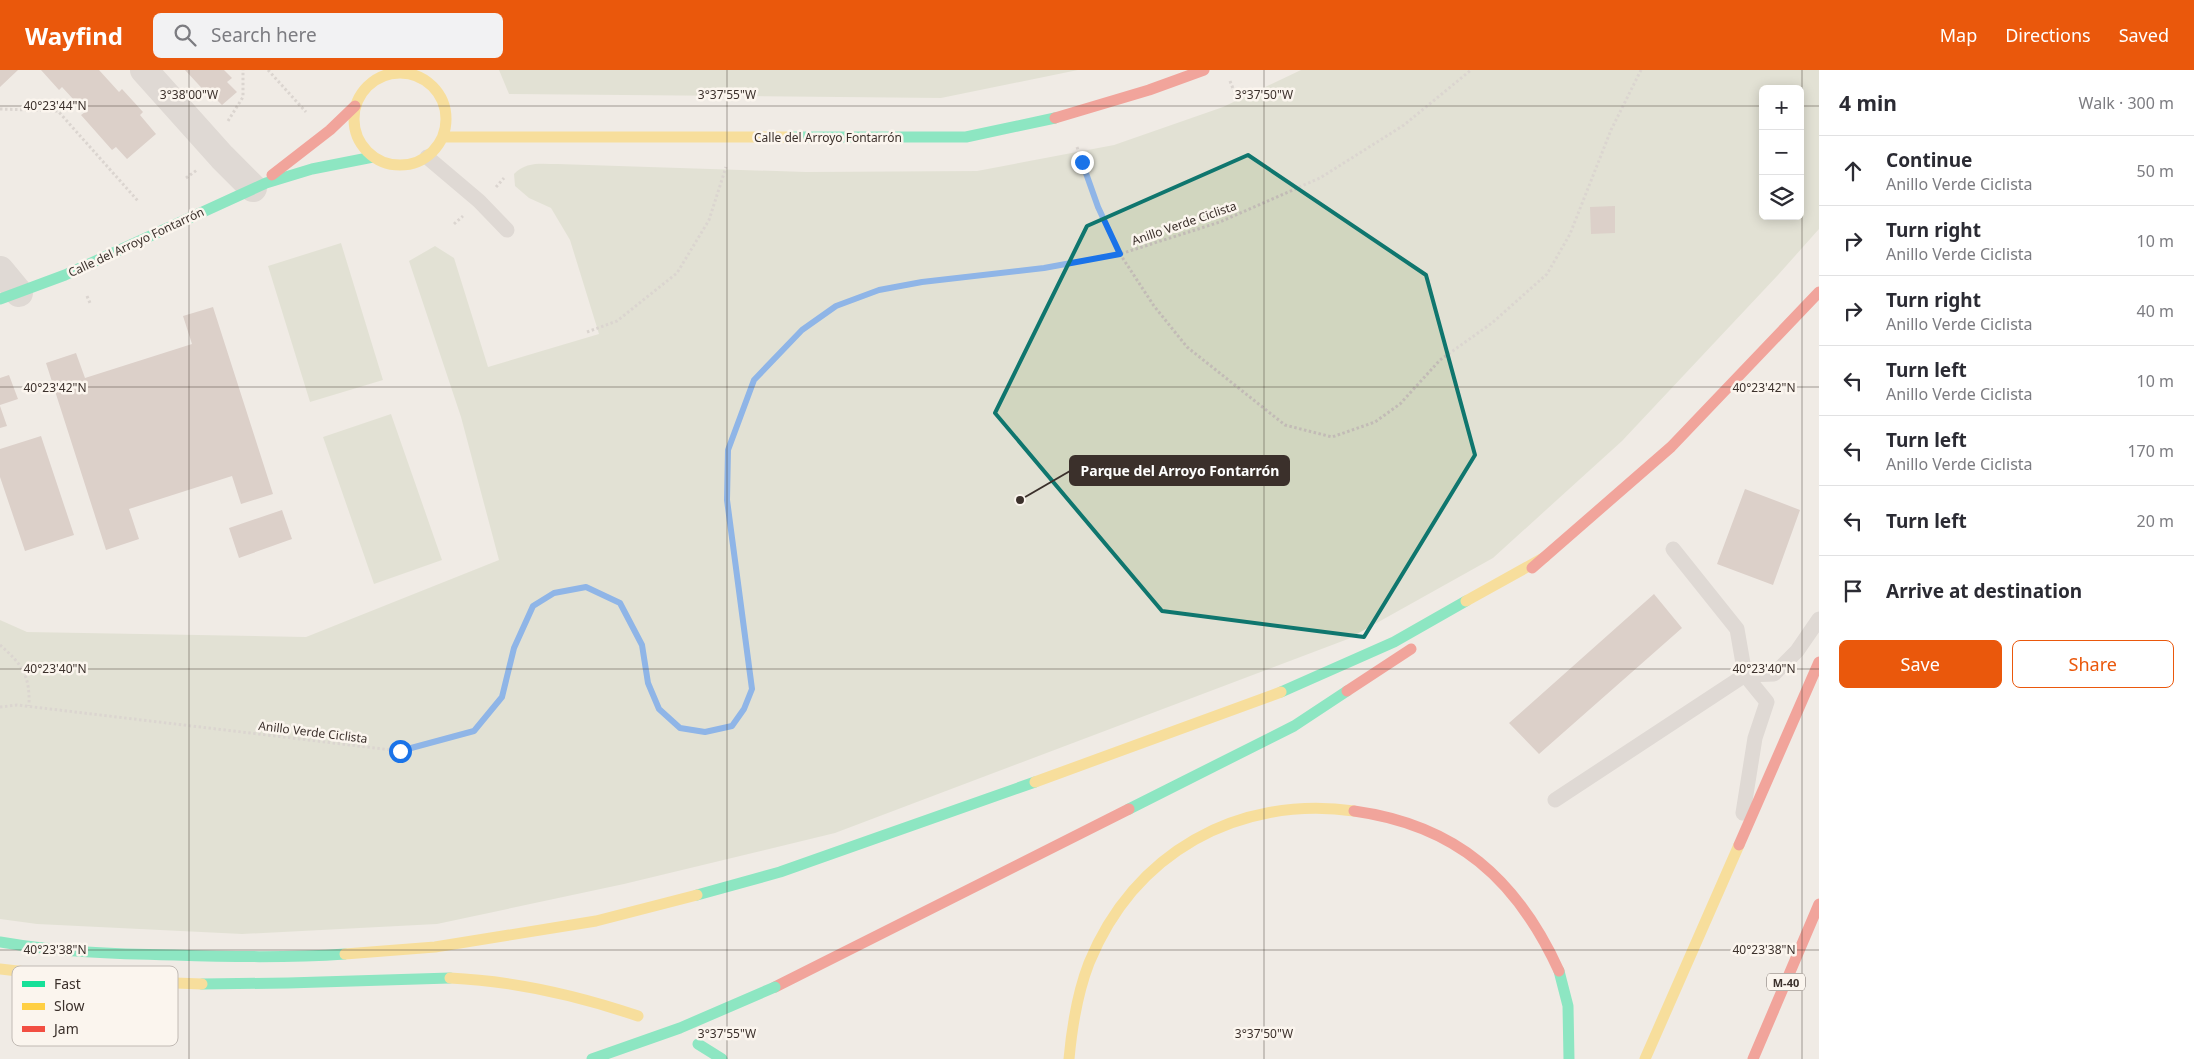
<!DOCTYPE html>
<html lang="en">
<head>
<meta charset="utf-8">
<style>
  body { margin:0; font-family:"Noto Sans",sans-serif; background:#f2f2f3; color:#2b2b33 }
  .controls { position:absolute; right:15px; top:15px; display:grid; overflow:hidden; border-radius:8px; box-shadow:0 2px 12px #0003 }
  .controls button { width:45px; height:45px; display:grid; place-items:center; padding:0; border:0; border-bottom:1px solid #e1e1e2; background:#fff; color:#2b2b33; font:25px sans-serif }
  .stop { position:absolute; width:15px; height:15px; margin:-11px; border:4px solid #1a73e8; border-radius:50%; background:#fff }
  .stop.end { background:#1a73e8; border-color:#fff; box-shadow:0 1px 5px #0008 }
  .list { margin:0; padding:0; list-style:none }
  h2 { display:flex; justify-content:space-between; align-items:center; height:65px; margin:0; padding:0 20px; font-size:21px }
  h2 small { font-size:16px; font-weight:400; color:#7c7c81 }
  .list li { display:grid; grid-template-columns:32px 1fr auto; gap:15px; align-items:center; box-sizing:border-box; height:70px; padding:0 20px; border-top:1px solid #e1e1e2 }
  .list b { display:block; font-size:19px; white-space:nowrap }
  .list p { margin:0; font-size:16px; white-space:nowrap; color:#7c7c81 }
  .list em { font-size:16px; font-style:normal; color:#7c7c81 }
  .actions { display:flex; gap:10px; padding:15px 20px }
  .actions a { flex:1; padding:11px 0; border:1px solid #ea580c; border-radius:8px; text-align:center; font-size:18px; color:#ea580c }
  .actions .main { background:#ea580c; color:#fff }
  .icon { flex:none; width:28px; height:28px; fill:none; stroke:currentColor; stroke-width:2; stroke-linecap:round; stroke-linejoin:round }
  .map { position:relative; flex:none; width:1819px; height:989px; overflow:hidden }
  header { display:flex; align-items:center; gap:30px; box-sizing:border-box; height:70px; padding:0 25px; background:#ea580c; color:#fff }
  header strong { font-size:24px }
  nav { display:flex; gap:28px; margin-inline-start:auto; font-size:18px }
  .search { width:350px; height:45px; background:#f2f2f3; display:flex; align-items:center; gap:12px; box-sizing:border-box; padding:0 18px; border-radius:8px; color:#7c7c81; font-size:19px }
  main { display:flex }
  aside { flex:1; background:#fff }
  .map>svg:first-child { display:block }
  .green { fill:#d1d6bf; fill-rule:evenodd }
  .building { fill:#c3afa7 }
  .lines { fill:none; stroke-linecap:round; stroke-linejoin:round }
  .path { stroke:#c2bbb6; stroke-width:3; stroke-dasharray:2.5 2.5; stroke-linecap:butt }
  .lane { stroke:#c9c3be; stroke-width:15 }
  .street { stroke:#c9c3be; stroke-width:28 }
  .fast { stroke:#16e098; stroke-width:11 }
  .slow { stroke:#ffcf43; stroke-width:11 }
  .jam { stroke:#f24e42; stroke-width:11 }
  .fast-bridge { stroke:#16e098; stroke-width:11 }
  .route { stroke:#1a73e8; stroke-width:6 }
  .marked { fill:none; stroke:#0f766e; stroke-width:4; stroke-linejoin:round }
  .ticks { fill:none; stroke:#3b302b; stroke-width:1; stroke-opacity:0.45 }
  .labels { text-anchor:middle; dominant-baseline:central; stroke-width:5; stroke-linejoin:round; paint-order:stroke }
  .shield { fill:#fbf5ee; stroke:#756b66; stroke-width:1 }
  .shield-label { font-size:11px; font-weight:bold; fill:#3b302b }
  .street-label { font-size:12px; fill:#3b302b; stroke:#fbf5ee }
  .key { fill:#fbf5ee; stroke:#c1bab4; stroke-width:1 }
  .key-label { font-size:14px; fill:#3b302b }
  .ticks-label { font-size:12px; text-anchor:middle; fill:#3b302b; stroke:#fbf5ee; stroke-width:5; stroke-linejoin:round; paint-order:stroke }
  .leader { fill:none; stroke:#3b302b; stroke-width:2 }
  .callout-dot { fill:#3b302b; stroke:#fbf5ee; stroke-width:2 }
  .callout { fill:#3b302b; stroke:#3b302b; stroke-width:2 }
  .callout-label { font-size:14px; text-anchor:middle; font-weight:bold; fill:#fff }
</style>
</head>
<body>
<header>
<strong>Wayfind</strong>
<div class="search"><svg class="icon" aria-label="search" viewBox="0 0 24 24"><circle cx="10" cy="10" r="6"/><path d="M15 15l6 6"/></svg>Search here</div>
<nav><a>Map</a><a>Directions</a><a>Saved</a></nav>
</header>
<main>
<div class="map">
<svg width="1819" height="989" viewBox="0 0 1819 989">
  <rect width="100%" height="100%" fill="#f0ebe5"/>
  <path class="green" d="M499 0H1078L941 28 509 24Z
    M1301 0H1819V159L1778 205 1622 371 1493 488 1348 569 835 763 624 814 437 854 242 864 37 854 0 849V550L27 562 306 567 499 490 461 347 409 191 435 176 454 188 488 297 599 264 570 170 551 138 529 128 515 116 514 104C526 91 542 94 558 94L806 102 977 101 1114 75 1223 37ZM1763 19H1800V146H1763Z
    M341 173 383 310 310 332 268 196Z
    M391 344 442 490 374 514 323 367Z"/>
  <path class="building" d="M0 0H18L0 17Z
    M41 0H99L119 22 122 19 143 42 140 45 156 64 127 89 116 77 112 80 81 45 85 42 62 17 59 20Z
    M185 0H224L232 8 227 12 237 22 222 35 212 25 210 27Z
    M1615 136V163L1591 164 1590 137Z
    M213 237 273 424 241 434 232 406 129 439 139 469 106 480 46 293 76 283 85 308 192 274 183 246Z
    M9 305 18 329 0 335V308Z
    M0 336 7 356 0 358Z
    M41 366 74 465 25 481 0 407V379Z
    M1745 419 1800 440 1773 515 1717 494Z
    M282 440 292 469 239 488 229 458Z
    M1654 524 1682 558 1539 684 1509 653Z"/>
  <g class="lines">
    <path class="path" d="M268 0 306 42
      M1230 11 1234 21
      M0 39 58 41 138 131
      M228 51 243 27V0
      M1077 77 1098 137 1120 184 1154 236 1187 277 1285 355 1332 367 1375 352 1400 334 1440 290 1492 253 1547 204 1570 164 1611 60 1641 0
      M186 108 197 100
      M496 117 504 108
      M454 154 463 146
      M87 226 90 233
      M587 262 617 251 677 203 709 150 726 97
      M0 575C23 595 30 606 29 636
      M0 637 17 635 400 681 474 661 502 627 514 577 533 536 554 523 586 517 620 533 642 575 648 613 659 639 680 658 705 662 732 656 744 639 752 619 727 430 728 380 754 310 802 260 836 236 879 220 922 212 1044 198 1120 184 1220 152 1320 108 1404 55 1471 0"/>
    <path class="lane" d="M427 87 479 131 507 160
      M1555 730 1745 605 1737 559 1673 479
      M1743 743 1755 668 1767 632 1745 605 1774 604 1797 581 1819 549"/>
    <path class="street" d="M144 0 222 87 253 118
      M0 200 19 223"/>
    <path class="fast" d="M791 67H966L1055 48
      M0 229 65 205 266 113 312 99 373 87
      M1281 622 1394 572 1466 531
      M1129 739 1294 656 1347 621
      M697 825 780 802 1035 712
      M0 872C57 882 116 884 174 885 231 887 289 888 345 884
      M1559 901 1568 936 1569 989
      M202 914 288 913 450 908
      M698 974 722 989"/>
    <path class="slow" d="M354 49a46 46 0 1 1 92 0a46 46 0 1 1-92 0Z
      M443 67H791
      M1466 531 1545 487
      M1035 712 1281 622
      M345 884 435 877 596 851 697 825
      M0 899 96 910 202 914
      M450 908C515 911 576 925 638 946
      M1069 989C1072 956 1077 924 1089 893 1134 783 1237 725 1354 741
      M1645 989 1739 775"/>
    <path class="jam" d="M1055 48 1149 20 1204 0
      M272 105 330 60 355 36
      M1532 498 1671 377 1819 222
      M1347 621 1411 579
      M1354 741C1456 755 1517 809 1559 901
      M1739 775 1819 592
      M775 917 1129 739
      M1753 989 1819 834"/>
    <path class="fast-bridge" d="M592 989 680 958 775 917"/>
  </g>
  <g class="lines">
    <path class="route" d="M400 681 474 661 502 627 514 578 533 536 554 523 586 517 620 533 642 575 648 613 659 639 680 658 705 662 732 656 744 639 752 619 727 430 728 380 754 310 802 260 836 236 879 220 922 212 1044 198 1120 184 1098 137 1082 92"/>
  </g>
  <path d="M0 0H1819V989H0ZM1248 85 1426 205 1475 385 1364 567 1162 541 995 343 1087 156Z" fill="#f0ebe5" fill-opacity=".55" fill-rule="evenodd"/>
  <path class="marked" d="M1248 85 1426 205 1475 385 1364 567 1162 541 995 343 1087 156Z"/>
  <path class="ticks" d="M189 0V989M727 0V989M1264 0V989M1802 0V989M0 36H1763M1800 36H1819M0 317H1819M0 599H1819M0 880H1819"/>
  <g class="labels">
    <rect class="shield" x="1767" y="903.5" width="38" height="17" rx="4"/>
    <g class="shield-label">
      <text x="1786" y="912">M-40</text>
    </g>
    <g class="street-label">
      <text x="828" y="67">Calle del Arroyo Fontarrón</text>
      <text transform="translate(1184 153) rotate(-19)">Anillo Verde Ciclista</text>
      <text transform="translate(136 172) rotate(-25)">Calle del Arroyo Fontarrón</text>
      <text transform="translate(313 662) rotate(7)">Anillo Verde Ciclista</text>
    </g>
  </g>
  <rect x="12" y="896" width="166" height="80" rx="8" class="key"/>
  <rect x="22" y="911" width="23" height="6" fill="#16e098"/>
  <rect x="22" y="933" width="23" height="7" fill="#ffcf43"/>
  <rect x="22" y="956" width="23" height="6" fill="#f24e42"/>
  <g class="key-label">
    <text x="54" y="919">Fast</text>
    <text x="54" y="941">Slow</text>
    <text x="54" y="964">Jam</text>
  </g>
  <g class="ticks-label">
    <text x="189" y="29">3°38'00"W</text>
    <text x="727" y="29">3°37'55"W</text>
    <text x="1264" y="29">3°37'50"W</text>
    <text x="55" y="40">40°23'44"N</text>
    <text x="55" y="322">40°23'42"N</text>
    <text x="1764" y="322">40°23'42"N</text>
    <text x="55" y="603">40°23'40"N</text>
    <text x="1764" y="603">40°23'40"N</text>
    <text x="55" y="884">40°23'38"N</text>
    <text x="1764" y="884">40°23'38"N</text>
    <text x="727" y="968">3°37'55"W</text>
    <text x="1264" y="968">3°37'50"W</text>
  </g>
  <path class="leader" d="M1020 430L1070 401"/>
  <circle class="callout-dot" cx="1020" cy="430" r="5"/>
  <rect class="callout" x="1070" y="386" width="219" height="29" rx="5"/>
  <g class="callout-label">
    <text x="1180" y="406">Parque del Arroyo Fontarrón</text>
  </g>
</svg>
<div class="controls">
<button>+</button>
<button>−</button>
<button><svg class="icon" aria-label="layers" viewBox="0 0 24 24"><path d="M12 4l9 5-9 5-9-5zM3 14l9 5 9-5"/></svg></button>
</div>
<div class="stop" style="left:400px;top:681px"></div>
<div class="stop end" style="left:1082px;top:92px"></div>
</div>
<aside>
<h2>4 min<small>Walk · 300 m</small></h2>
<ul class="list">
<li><svg class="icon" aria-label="ahead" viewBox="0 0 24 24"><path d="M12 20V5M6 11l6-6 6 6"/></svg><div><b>Continue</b><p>Anillo Verde Ciclista</p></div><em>50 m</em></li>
<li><svg class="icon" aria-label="right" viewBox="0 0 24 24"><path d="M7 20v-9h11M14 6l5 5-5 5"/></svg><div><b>Turn right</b><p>Anillo Verde Ciclista</p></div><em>10 m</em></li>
<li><svg class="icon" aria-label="right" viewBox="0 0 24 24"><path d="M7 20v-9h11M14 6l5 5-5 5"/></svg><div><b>Turn right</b><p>Anillo Verde Ciclista</p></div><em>40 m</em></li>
<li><svg class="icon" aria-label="left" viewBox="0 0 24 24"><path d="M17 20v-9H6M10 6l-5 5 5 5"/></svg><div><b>Turn left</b><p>Anillo Verde Ciclista</p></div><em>10 m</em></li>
<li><svg class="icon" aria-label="left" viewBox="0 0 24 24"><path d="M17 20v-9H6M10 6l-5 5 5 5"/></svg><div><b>Turn left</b><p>Anillo Verde Ciclista</p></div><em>170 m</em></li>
<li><svg class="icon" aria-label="left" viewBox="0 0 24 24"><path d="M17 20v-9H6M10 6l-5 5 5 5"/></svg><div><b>Turn left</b></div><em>20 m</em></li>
<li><svg class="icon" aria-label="arrive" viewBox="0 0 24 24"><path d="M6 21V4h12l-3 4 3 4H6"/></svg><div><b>Arrive at destination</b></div></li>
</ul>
<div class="actions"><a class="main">Save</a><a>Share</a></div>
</aside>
</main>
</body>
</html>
